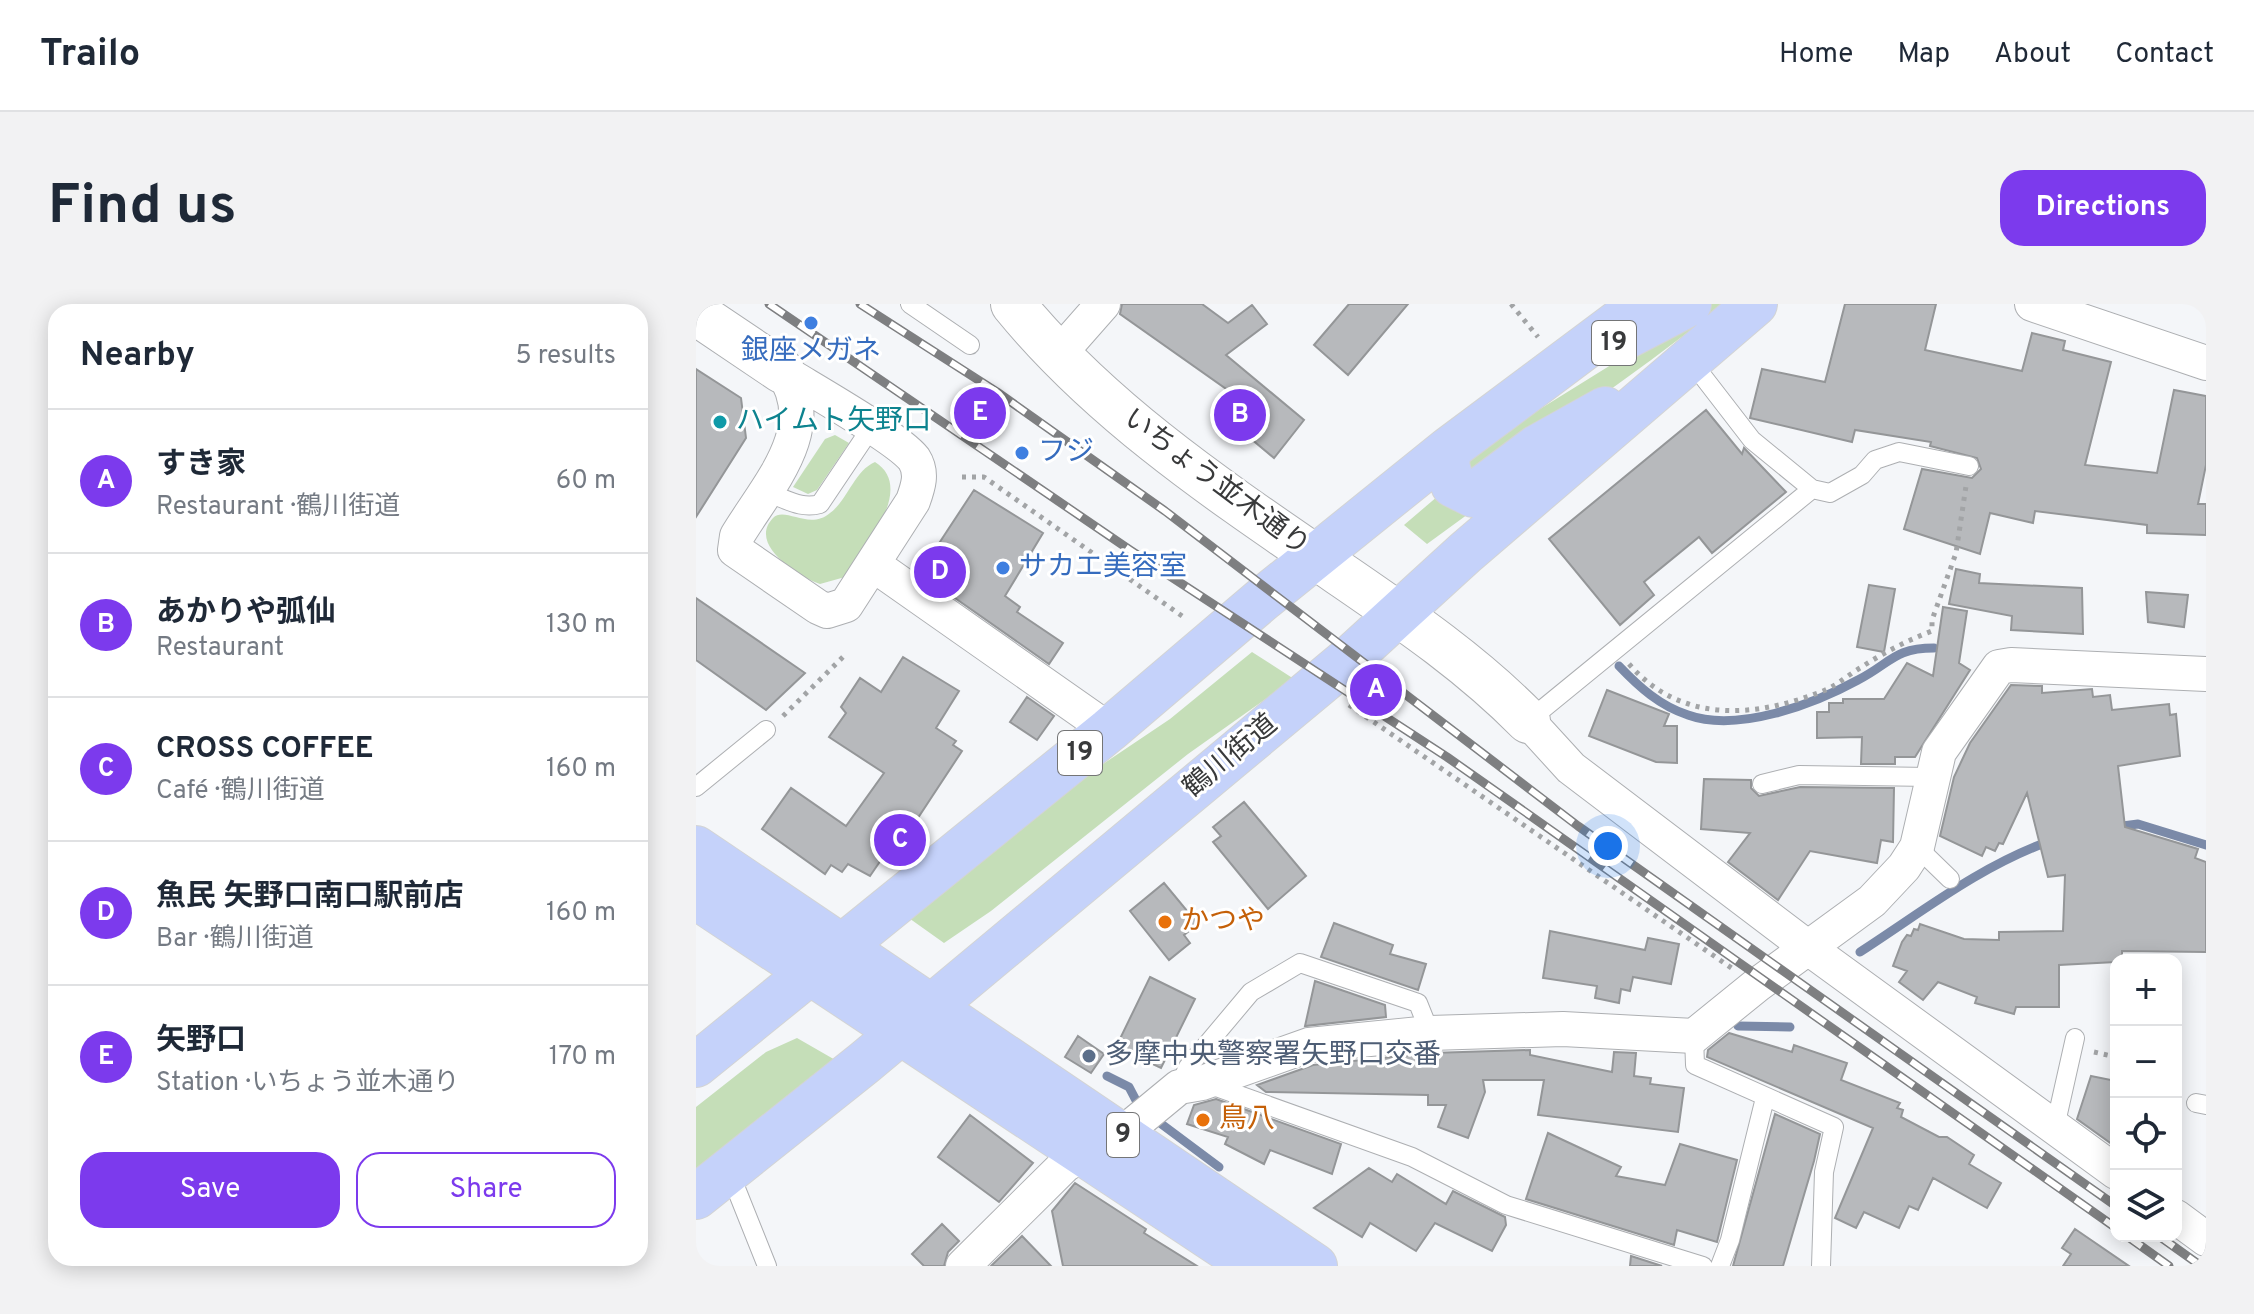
<!DOCTYPE html>
<html lang="en">
<head>
<meta charset="utf-8">
<style>
  body { margin:0; font-family:Overpass,"Noto Sans JP",sans-serif; background:#f2f2f3; color:#1f2937 }
  .controls { position:absolute; right:24px; bottom:24px; display:grid; overflow:hidden; border-radius:16px; box-shadow:0 4px 20px #0003 }
  .controls button { width:72px; height:72px; display:grid; place-items:center; padding:0; border:0; border-bottom:2px solid #e0e1e3; background:#fff; color:#1f2937; font:40px sans-serif }
  .you { position:absolute; left:912px; top:542px; width:28px; height:28px; margin:-20px; border:6px solid #fff; border-radius:50%; background:#1a73e8; box-shadow:0 0 0 12px #1a73e833 }
  .badge { display:grid; place-items:center; width:52px; height:52px; border-radius:50%; background:#7c3aed; color:#fff; font-size:26px; font-weight:700 }
  .pin { position:absolute; translate:-50% -50%; border:4px solid #fff; box-shadow:0 2px 8px #0006 }
  .list { margin:0; padding:0; list-style:none }
  h2 { display:flex; justify-content:space-between; align-items:center; height:104px; margin:0; padding:0 32px; font-size:34px }
  h2 small { font-size:26px; font-weight:400; color:#747a83 }
  .list li { display:grid; grid-template-columns:52px 1fr auto; gap:24px; align-items:center; box-sizing:border-box; height:144px; padding:0 32px; border-top:2px solid #e0e1e3 }
  .list b { display:block; font-size:30px; white-space:nowrap }
  .list p { margin:0; font-size:26px; white-space:nowrap; color:#747a83 }
  .list em { font-size:26px; font-style:normal; color:#747a83 }
  .actions { display:flex; gap:16px; padding:24px 32px }
  .actions a { flex:1; padding:18px 0; border:2px solid #7c3aed; border-radius:24px; text-align:center; font-size:28px; color:#7c3aed }
  .actions .main { background:#7c3aed; color:#fff }
  .icon { flex:none; width:44px; height:44px; fill:none; stroke:currentColor; stroke-width:2; stroke-linecap:round; stroke-linejoin:round }
  .map { position:relative; flex:none; width:1510px; height:962px; overflow:hidden; border-radius:24px }
  header { display:flex; align-items:center; gap:48px; box-sizing:border-box; height:112px; padding:0 40px; background:#fff; border-bottom:2px solid #e0e1e3 }
  header strong { font-size:38px }
  nav { display:flex; gap:44px; margin-inline-start:auto; font-size:28px }
  .intro { display:flex; align-items:center; justify-content:space-between; box-sizing:border-box; height:192px; padding:0 48px }
  h1 { margin:0; font-size:56px }
  .button { padding:20px 36px; border-radius:24px; background:#7c3aed; color:#fff; font-size:28px; font-weight:700 }
  main { display:flex; gap:48px; padding:0 48px }
  aside { flex:1; background:#fff; border-radius:24px; box-shadow:0 4px 20px #0003 }
  .map>svg:first-child { display:block }
  .green { fill:#c5deb8 }
  .lines { fill:none; stroke-linecap:round; stroke-linejoin:round }
  .stream { stroke:#7b8aa8; stroke-width:9 }
  .building { fill:#b7b9bc; stroke:#949698; stroke-width:2 }
  .lane-casing { stroke:#adafb2; stroke-width:20 }
  .street-casing { stroke:#adafb2; stroke-width:36 }
  .secondary-casing { stroke:#adafb2; stroke-width:46 }
  .primary-casing { stroke:#d3d4d4; stroke-width:46 }
  .path { stroke:#a2a4a6; stroke-width:5; stroke-dasharray:4 6; stroke-linecap:butt }
  .lane { stroke:#fff; stroke-width:18 }
  .street { stroke:#fff; stroke-width:34 }
  .secondary { stroke:#fff; stroke-width:44 }
  .primary { stroke:#c5d2fa; stroke-width:44 }
  .rail-casing { stroke:#7e7f81; stroke-width:9 }
  .rail { stroke:#fff; stroke-width:6; stroke-dasharray:18; stroke-linecap:butt }
  .shop-dot { fill:#3f7fe0; stroke:#fff; stroke-width:3 }
  .culture-dot { fill:#0f9aa8; stroke:#fff; stroke-width:3 }
  .food-dot { fill:#e8710a; stroke:#fff; stroke-width:3 }
  .service-dot { fill:#5c6f8a; stroke:#fff; stroke-width:3 }
  .labels { text-anchor:middle; dominant-baseline:central; stroke-width:6; stroke-linejoin:round; paint-order:stroke }
  .shield { fill:#fff; stroke:#747576; stroke-width:2 }
  .shield-label { font-size:26px; font-weight:bold; fill:#393a3b }
  .shop-label { font-size:28px; fill:#366cbe; stroke:#fff; text-anchor:start }
  .culture-label { font-size:28px; fill:#0d838f; stroke:#fff; text-anchor:start }
  .street-label { font-size:28px; fill:#393a3b; stroke:#fff }
  .food-label { font-size:28px; fill:#c56008; stroke:#fff; text-anchor:start }
  .service-label { font-size:28px; fill:#4e5e75; stroke:#fff; text-anchor:start }
</style>
</head>
<body>
<header>
<strong>Trailo</strong>
<nav><a>Home</a><a>Map</a><a>About</a><a>Contact</a></nav>
</header>
<div class="intro"><h1>Find us</h1><a class="button">Directions</a></div>
<main>
<aside>
<h2>Nearby<small>5 results</small></h2>
<ul class="list">
<li><span class="badge">A</span><div><b>すき家</b><p>Restaurant · 鶴川街道</p></div><em>60 m</em></li>
<li><span class="badge">B</span><div><b>あかりや弧仙</b><p>Restaurant</p></div><em>130 m</em></li>
<li><span class="badge">C</span><div><b>CROSS COFFEE</b><p>Café · 鶴川街道</p></div><em>160 m</em></li>
<li><span class="badge">D</span><div><b>魚民 矢野口南口駅前店</b><p>Bar · 鶴川街道</p></div><em>160 m</em></li>
<li><span class="badge">E</span><div><b>矢野口</b><p>Station · いちょう並木通り</p></div><em>170 m</em></li>
</ul>
<div class="actions"><a class="main">Save</a><a>Share</a></div>
</aside>
<div class="map">
<svg width="1510" height="962" viewBox="0 0 1510 962">
  <rect width="100%" height="100%" fill="#f4f6f9"/>
  <path class="green" d="M1013 0H1028C952 61 870 116 792 175L762 165 836 110Z
    M139 131 153 139 121 186 112 190 97 183 129 135Z
    M179 158C221 184 166 247 149 273L124 280C104 273 51 241 77 214 89 202 113 227 134 209 152 196 158 167 179 158Z
    M749 186 779 205 731 240 708 221Z
    M556 348 598 375 492 450 295 607 248 639 210 612 358 493 474 415Z
    M101 734 141 757 0 865V803L70 748Z"/>
  <g class="lines">
    <path class="stream" d="M923 362C943 383 964 402 992 411 1042 429 1118 400 1162 376 1195 359 1198 344 1238 344
      M1419 523 1442 520 1510 541
      M1164 648C1226 608 1284 562 1354 537
      M1042 722 1094 723
      M411 772 433 783 444 804
      M456 813 523 863"/>
  </g>
  <path class="building" d="M426 0H506L532 19 556 1 571 20 530 51 608 116 578 154 524 109 540 92 424 10Z
    M653 0H712L652 71 618 41Z
    M1149 0H1240L1229 46 1326 67 1336 29 1369 37 1367 46 1415 58 1389 161 1461 169 1478 86 1510 92V161L1502 200H1510V231L1451 229V221L1339 207 1337 219 1294 209 1284 250 1208 225 1226 165 1276 174 1285 165 1281 154 1234 142 1235 138 1159 126 1156 138 1054 114 1066 65 1129 78Z
    M0 65 45 94 50 134 0 213Z
    M1010 106 1046 150 1048 144 1090 188 1016 249 1003 233 948 278 958 291 924 321 853 235Z
    M278 186 347 229 309 292 324 303 321 308 367 339 353 360 229 273 241 254 236 250Z
    M1260 265 1284 270 1283 279 1386 284 1387 330 1315 326 1316 312 1253 300Z
    M1173 281 1199 285 1188 348 1161 343Z
    M1450 288 1492 291 1488 323 1452 318Z
    M0 294 109 369 70 406 0 356Z
    M1247 303 1271 307 1263 359 1274 366 1219 453H1199V460H1165L1166 433 1121 434V408H1133V399H1147V395H1188L1211 359 1237 372Z
    M207 353 263 387 240 424 260 437 257 441 266 447 191 561 185 556 174 572 152 560 146 568 135 561 129 570 66 525 95 484 150 522 188 469 133 433 150 409 145 403 164 374 185 388Z
    M1315 381 1346 382V389L1396 385 1397 393 1414 391 1416 406 1473 400 1474 411 1480 410 1484 452 1422 462 1429 523 1502 545 1499 554 1510 558V648L1426 647V656L1420 658 1363 661V703H1320L1318 710 1279 699 1281 693 1242 678 1227 696 1203 678 1211 667 1197 662 1206 638 1211 631 1215 632 1218 625 1222 626 1224 620 1268 635 1303 636V628L1367 627 1369 571 1352 573 1331 489 1307 540 1303 539 1299 547 1290 543 1286 552 1244 532 1258 473 1274 439Z
    M911 386 973 410 968 422H981V459L960 458 893 432Z
    M331 393 358 412 341 436 314 418Z
    M1008 475 1055 476V484L1063 492 1104 483 1198 484 1197 538 1185 536 1181 559 1114 547 1082 596 1032 558 1054 529 1005 525Z
    M548 498 610 572 572 605 517 538 525 532 517 523Z
    M468 579 502 620 488 631 494 639 473 656 434 607Z
    M638 619 697 641 694 650 730 660 722 686 625 653Z
    M854 627 949 646 952 634 983 640 975 680 937 673 934 687 925 685 923 699 899 694 901 682 847 674Z
    M454 673 499 695 465 764 420 743Z
    M619 677 689 701 690 713 609 722Z
    M1033 729 1096 748 1098 741 1151 759 1145 776 1204 799 1201 804 1207 806 1205 813 1243 833H1251L1278 851 1273 860 1305 879 1291 904 1237 874 1222 906 1213 902 1203 924 1168 908 1160 924 1139 914 1177 824 1011 753 1012 746Z
    M382 732 408 750 395 769 369 753Z
    M834 746V751L916 768 918 748 940 749 938 772 955 774 954 780 988 784 982 828 842 811 848 776H787L789 788 772 834 742 823 750 801H732V791L570 788 561 781 617 761 735 749Z
    M1395 772 1420 777V843L1381 815Z
    M520 795 645 840 636 870 574 846 568 860 529 840 532 833 491 820 498 801Z
    M1079 810 1124 830 1118 857 1087 962H1037Z
    M274 811 337 859 303 898 242 853Z
    M852 829 925 863 920 872 969 881 984 840 1041 856 1021 938 981 926 978 941 830 895Z
    M673 864 696 878 701 870 750 900 757 887 809 913 810 921 796 947 739 919 720 947 674 919 666 933 618 904Z
    M379 879 450 925 448 929 501 962H367L356 907Z
    M246 920 263 937 252 948 248 962H228L216 950Z
    M1379 925 1433 962H1367L1375 950 1366 944Z
    M326 932 355 962H295Z
    M935 952 966 962H934Z"/>
  <g class="lines">
    <defs>
      <path id="lane" d="M214 0 274 41
        M1116 185 1134 189 1166 171 1179 156 1203 148 1273 162
        M68 188C88 193 103 206 124 200L175 124
        M832 417 1116 185 1056 136 995 57
        M1066 480 1103 471 1234 473
        M0 483 70 426
        M1221 543 1254 575
        M998 732 999 761 1138 823 1128 868 1125 962
        M512 780 716 853 810 901 1007 962
        M483 783 492 763 555 688 604 659 722 699 734 729
        M1500 799 1510 801
        M1359 823 1379 734
        M33 867 71 962
        M1024 962 1034 936 1069 794"/>
      <path id="street" d="M1336 0 1510 59
        M363 50 407 0
        M86 67C113 84 202 134 218 155 227 169 222 183 217 197L150 301 131 307 122 303 39 246 41 232C71 182 127 124 86 67Z
        M178 261 413 426
        M832 417 875 464 1111 643 1420 868
        M426 830 483 783 506 779 613 741 734 729 867 725 998 732 1061 681 1176 597 1208 563 1221 543 1243 448 1303 363 1315 361 1510 370
        M1480 913 1510 935
        M267 962 369 861 387 850"/>
      <path id="secondary" d="M317 0C406 109 525 188 640 267 707 313 774 358 832 417
        M0 9 86 67"/>
      <path id="primary" d="M924 36 993 0
        M753 145 751 161 757 181 777 191 841 143 909 105
        M0 544 619 962
        M0 593 557 962
        M0 761 413 426 568 294 753 145 947 0
        M0 893 168 759 654 354 769 249 1059 0"/>
    </defs>
    <use href="#lane" class="lane-casing"/>
    <use href="#street" class="street-casing"/>
    <use href="#secondary" class="secondary-casing"/>
    <use href="#primary" class="primary-casing"/>
    <path class="path" d="M815 0 842 33
      M266 173H288L489 314
      M933 360C985 420 1059 414 1127 387 1140 382 1152 371 1164 364 1187 349 1210 337 1236 327V316L1260 249 1270 182
      M653 401 1037 665
      M87 412 149 351
      M1398 748 1420 753"/>
    <use href="#lane" class="lane"/>
    <use href="#street" class="street"/>
    <use href="#secondary" class="secondary"/>
    <use href="#primary" class="primary"/>
    <defs>
      <path id="rail" d="M73 0 434 246 751 453 1420 924
        M164 0 301 88 469 207 882 522 1420 902
        M1431 932 1473 962
        M1463 932 1505 962"/>
    </defs>
    <use href="#rail" class="rail-casing"/>
    <use href="#rail" class="rail"/>
  </g>
  <g class="shop-dot">
    <circle cx="115" cy="19" r="8"/>
    <circle cx="326" cy="149" r="8"/>
    <circle cx="307" cy="264" r="8"/>
  </g>
  <circle class="culture-dot" cx="24" cy="118" r="8"/>
  <g class="food-dot">
    <circle cx="469" cy="618" r="8"/>
    <circle cx="507" cy="816" r="8"/>
  </g>
  <circle class="service-dot" cx="393" cy="752" r="8"/>
  <g class="labels">
    <g class="shield">
      <rect x="896" y="17" width="44" height="44" rx="6"/>
      <rect x="362" y="427" width="44" height="44" rx="6"/>
      <rect x="411" y="809" width="32" height="44" rx="6"/>
    </g>
    <g class="shield-label">
      <text x="918" y="39">19</text>
      <text x="384" y="449">19</text>
      <text x="427" y="831">9</text>
    </g>
    <g class="shop-label">
      <text x="115" y="48" text-anchor="middle">銀座メガネ</text>
      <text x="342" y="149">フジ</text>
      <text x="323" y="264">サカエ美容室</text>
    </g>
    <g class="culture-label">
      <text x="40" y="118">ハイムト矢野口</text>
    </g>
    <g class="street-label">
      <text transform="translate(520 179) rotate(37)">いちょう並木通り</text>
      <text transform="translate(535 453) rotate(-40)">鶴川街道</text>
    </g>
    <g class="food-label">
      <text x="485" y="618">かつや</text>
      <text x="523" y="816">鳥八</text>
    </g>
    <g class="service-label">
      <text x="409" y="752">多摩中央警察署矢野口交番</text>
    </g>
  </g>
</svg>
<div class="controls">
<button>+</button>
<button>−</button>
<button><svg class="icon" aria-label="locate" viewBox="0 0 24 24"><circle cx="12" cy="12" r="6"/><path d="M12 2v4M12 18v4M2 12h4M18 12h4"/></svg></button>
<button><svg class="icon" aria-label="layers" viewBox="0 0 24 24"><path d="M12 4l9 5-9 5-9-5zM3 14l9 5 9-5"/></svg></button>
</div>
<div class="you"></div>
<div class="pin badge" style="left:680px;top:386px">A</div>
<div class="pin badge" style="left:544px;top:111px">B</div>
<div class="pin badge" style="left:204px;top:536px">C</div>
<div class="pin badge" style="left:244px;top:268px">D</div>
<div class="pin badge" style="left:284px;top:109px">E</div>
</div>
</main>
</body>
</html>
